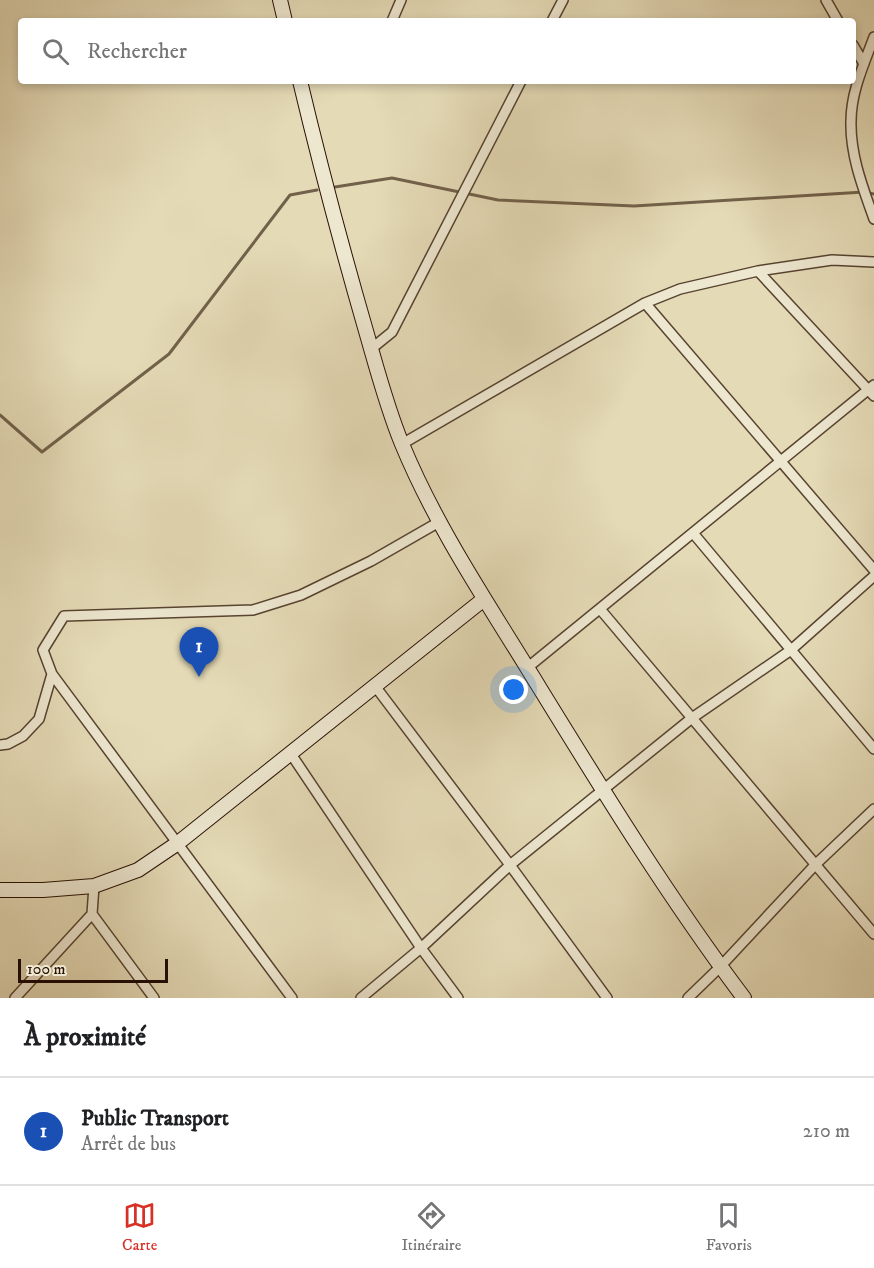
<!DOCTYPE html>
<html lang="fr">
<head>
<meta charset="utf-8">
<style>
  body { margin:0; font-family:"IM FELL DW Pica",serif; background:#f6f6f6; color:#202124 }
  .scale { position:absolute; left:18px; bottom:15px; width:150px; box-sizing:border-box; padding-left:6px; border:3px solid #281104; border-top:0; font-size:16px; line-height:21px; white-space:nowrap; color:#281104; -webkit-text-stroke:4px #ede7d0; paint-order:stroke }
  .you { position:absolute; left:514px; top:690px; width:21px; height:21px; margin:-15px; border:4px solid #fff; border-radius:50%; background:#1a73e8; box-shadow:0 0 0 9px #1a73e833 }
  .badge { display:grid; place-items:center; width:39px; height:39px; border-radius:50%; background:#d93025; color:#fff; font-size:20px; font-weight:700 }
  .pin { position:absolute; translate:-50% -50px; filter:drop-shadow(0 2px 3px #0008) }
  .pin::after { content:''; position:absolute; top:32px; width:21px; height:18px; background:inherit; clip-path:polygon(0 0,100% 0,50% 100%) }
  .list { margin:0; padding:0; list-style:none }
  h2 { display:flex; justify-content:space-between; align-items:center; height:78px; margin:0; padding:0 24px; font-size:26px }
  h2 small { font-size:20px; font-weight:400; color:#757577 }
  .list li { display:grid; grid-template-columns:39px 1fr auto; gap:18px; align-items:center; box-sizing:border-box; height:108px; padding:0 24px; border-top:2px solid #e0e0e0 }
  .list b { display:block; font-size:22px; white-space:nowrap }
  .list p { margin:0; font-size:20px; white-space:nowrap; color:#757577 }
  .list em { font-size:20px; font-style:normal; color:#757577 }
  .icon { flex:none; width:33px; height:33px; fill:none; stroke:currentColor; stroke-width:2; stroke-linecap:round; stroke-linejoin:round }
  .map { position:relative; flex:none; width:874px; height:998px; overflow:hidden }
  .search { position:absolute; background:#fff; box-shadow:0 3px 9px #0003; left:18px; right:18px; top:18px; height:66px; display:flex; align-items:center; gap:15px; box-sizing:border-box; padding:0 21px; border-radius:6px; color:#757577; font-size:22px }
  .sheet { height:186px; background:#fff }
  nav { display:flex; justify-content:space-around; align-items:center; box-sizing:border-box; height:84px; border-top:2px solid #e0e0e0; background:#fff; font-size:16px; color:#757577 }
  nav a { display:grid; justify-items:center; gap:3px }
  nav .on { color:#d93025 }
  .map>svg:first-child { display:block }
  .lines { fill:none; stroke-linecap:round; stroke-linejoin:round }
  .stream { stroke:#72614a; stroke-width:3 }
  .minor-casing { stroke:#574330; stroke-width:12 }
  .secondary-casing { stroke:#281104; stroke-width:16 }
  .minor { stroke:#ede7d0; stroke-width:9 }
  .secondary { stroke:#ede7d0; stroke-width:14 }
</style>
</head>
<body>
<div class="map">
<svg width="874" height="998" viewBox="0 0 874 998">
  <rect width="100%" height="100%" fill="#e4dab6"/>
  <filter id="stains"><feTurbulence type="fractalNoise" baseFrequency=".00333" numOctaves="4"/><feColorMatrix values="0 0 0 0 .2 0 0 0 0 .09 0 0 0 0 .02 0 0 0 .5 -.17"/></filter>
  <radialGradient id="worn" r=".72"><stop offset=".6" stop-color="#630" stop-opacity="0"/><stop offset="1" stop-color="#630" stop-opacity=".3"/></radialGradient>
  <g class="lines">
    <path class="stream" d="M335 187 392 178 498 200 634 206 864 192 874 194
      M0 415 42 452 169 354 290 195 317 190"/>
    <defs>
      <path id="minor" d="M826 0 838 21
        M392 21 401 0
        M552 21 563 0
        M874 37C864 64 851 92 851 121 850 155 863 188 874 219
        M853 45 864 64
        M758 271 874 396
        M645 303 874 570
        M371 349 392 332 521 81
        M402 444 645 303 680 289 758 271 832 260 874 262
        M693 533 874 749
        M600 609 874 934
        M527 668 874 385
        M52 674 292 998
        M375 686 510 865 607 998
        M0 745 8 744 23 736 39 719 52 674 43 650 64 616 253 610 301 595 371 561 439 522
        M291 754 421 948 458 998
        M92 914 154 998
        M15 998 92 914 94 886
        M361 998 421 948 510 865 692 718 791 650 874 576
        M688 998 720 967 815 865 874 809"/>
      <path id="secondary" d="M280 0 285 21
        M300 81C320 165 342 248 366 331 377 369 387 408 402 444 435 524 483 596 528 669 597 781 665 893 744 998
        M0 890H43L94 886 138 870 178 843 484 599"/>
    </defs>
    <use href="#minor" class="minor-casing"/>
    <use href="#secondary" class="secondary-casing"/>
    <use href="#minor" class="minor"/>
    <use href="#secondary" class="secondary"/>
  </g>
  <rect width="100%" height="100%" filter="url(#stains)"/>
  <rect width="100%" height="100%" fill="url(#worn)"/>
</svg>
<div class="scale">100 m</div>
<div class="you"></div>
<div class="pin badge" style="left:199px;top:677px;background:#1a4fb4">1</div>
<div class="search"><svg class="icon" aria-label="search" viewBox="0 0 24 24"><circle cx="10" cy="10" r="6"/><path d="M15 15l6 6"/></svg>Rechercher</div>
</div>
<section class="sheet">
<h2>À proximité<small></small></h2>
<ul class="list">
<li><span class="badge" style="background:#1a4fb4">1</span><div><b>Public Transport</b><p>Arrêt de bus</p></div><em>210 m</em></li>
</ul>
</section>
<nav>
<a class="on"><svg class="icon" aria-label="map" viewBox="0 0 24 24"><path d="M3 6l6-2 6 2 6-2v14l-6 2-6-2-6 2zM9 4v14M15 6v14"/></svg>Carte</a>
<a><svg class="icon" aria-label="directions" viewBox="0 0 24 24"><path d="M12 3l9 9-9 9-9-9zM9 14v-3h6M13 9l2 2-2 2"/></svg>Itinéraire</a>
<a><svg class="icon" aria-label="saved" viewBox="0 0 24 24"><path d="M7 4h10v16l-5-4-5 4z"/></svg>Favoris</a>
</nav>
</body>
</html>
